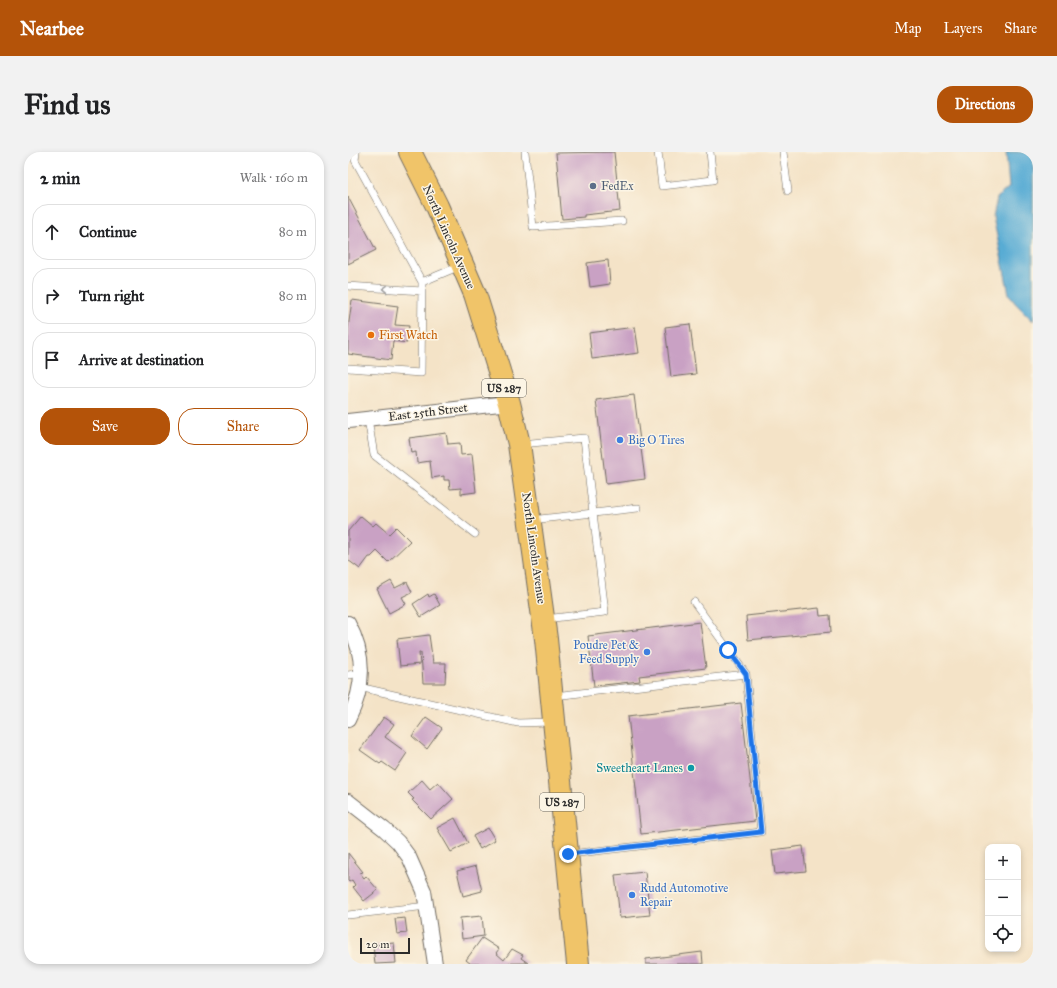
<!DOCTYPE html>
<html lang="en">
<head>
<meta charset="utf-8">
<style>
  body { margin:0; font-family:"IM FELL Great Primer",serif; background:#f2f2f2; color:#202124 }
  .controls { position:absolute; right:12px; bottom:12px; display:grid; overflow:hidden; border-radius:8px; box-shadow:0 2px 6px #0003 }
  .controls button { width:36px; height:36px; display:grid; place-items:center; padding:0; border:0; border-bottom:1px solid #e0e0e0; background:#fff; color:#202124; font:20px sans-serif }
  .scale { position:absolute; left:12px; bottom:10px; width:50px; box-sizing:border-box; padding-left:4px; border:2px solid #2b2b2b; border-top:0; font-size:11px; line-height:14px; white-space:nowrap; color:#2b2b2b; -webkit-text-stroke:3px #fcf5e5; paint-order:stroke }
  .stop { position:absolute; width:12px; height:12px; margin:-9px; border:3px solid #1a73e8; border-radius:50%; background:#fff }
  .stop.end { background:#1a73e8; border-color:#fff; box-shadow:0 1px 4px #0008 }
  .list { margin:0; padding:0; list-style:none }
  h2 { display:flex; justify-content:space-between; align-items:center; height:52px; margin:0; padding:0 16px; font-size:17px }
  h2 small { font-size:13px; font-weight:400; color:#757577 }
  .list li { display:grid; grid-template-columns:26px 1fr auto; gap:12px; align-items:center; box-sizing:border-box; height:56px; margin:0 8px 8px; padding:0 8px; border:1px solid #e0e0e0; border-radius:16px }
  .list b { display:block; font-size:15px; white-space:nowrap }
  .list em { font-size:13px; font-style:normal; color:#757577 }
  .actions { display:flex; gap:8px; padding:12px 16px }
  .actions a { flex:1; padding:9px 0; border:1px solid #b45309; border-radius:16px; text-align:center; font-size:14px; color:#b45309 }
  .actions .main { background:#b45309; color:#fff }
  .icon { flex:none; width:22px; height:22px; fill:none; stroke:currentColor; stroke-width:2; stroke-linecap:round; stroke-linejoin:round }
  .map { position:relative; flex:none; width:685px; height:812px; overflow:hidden; border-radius:16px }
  header { display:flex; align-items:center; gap:24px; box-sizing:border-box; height:56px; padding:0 20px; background:#b45309; color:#fff }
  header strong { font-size:19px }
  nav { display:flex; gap:22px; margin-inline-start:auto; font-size:14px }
  .intro { display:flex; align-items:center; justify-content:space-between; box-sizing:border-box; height:96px; padding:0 24px }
  h1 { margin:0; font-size:28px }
  .button { padding:10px 18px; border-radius:16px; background:#b45309; color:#fff; font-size:14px; font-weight:700 }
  main { display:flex; gap:24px; padding:0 24px }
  aside { flex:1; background:#fff; border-radius:16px; box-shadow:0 2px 6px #0003 }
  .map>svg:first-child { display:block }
  .water { fill:#58acd4; stroke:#426c80 }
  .building { fill:#c9a1c4 }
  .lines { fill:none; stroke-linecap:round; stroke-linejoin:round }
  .service-casing { stroke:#716b62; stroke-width:8 }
  .minor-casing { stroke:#716b62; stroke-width:16 }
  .trunk-casing { stroke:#716b62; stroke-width:24 }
  .service { stroke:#fff; stroke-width:7 }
  .minor { stroke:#fff; stroke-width:14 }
  .trunk { stroke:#f0c469; stroke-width:22 }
  .oneway { stroke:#a0a0a0 }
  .route { stroke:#1a73e8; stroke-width:5 }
  .service-dot { fill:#5c6f8a; stroke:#fcf5e5; stroke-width:1.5 }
  .food-dot { fill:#e8710a; stroke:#fcf5e5; stroke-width:1.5 }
  .shop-dot { fill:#3f7fe0; stroke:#fcf5e5; stroke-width:1.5 }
  .culture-dot { fill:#0f9aa8; stroke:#fcf5e5; stroke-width:1.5 }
  .labels { text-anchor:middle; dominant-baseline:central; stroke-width:3; stroke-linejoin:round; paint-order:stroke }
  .shield { fill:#fcf5e5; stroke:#6a6863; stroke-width:1 }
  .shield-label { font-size:11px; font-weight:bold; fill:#2b2b2b }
  .service-label { font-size:12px; fill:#4e5e75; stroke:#fcf5e5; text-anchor:start }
  .street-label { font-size:12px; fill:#2b2b2b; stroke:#fcf5e5 }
  .food-label { font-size:12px; fill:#c56008; stroke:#fcf5e5; text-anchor:start }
  .shop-label { font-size:12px; fill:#366cbe; stroke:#fcf5e5; text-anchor:start }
  .culture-label { font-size:12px; fill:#0d838f; stroke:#fcf5e5; text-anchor:end }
</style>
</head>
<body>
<header>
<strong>Nearbee</strong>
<nav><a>Map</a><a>Layers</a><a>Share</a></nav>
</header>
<div class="intro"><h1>Find us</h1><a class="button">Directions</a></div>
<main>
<aside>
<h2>2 min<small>Walk · 160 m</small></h2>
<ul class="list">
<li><svg class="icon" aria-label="ahead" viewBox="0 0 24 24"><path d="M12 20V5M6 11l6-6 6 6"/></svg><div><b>Continue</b></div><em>80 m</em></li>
<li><svg class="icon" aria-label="right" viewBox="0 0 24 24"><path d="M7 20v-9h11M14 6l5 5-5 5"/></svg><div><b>Turn right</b></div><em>80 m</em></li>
<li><svg class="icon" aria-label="arrive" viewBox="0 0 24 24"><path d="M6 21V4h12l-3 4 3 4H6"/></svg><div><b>Arrive at destination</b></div></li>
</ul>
<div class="actions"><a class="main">Save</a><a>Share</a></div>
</aside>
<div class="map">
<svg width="685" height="812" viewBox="0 0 685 812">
  <rect width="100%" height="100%" fill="#fcf5e5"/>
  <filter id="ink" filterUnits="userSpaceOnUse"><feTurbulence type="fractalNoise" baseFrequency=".025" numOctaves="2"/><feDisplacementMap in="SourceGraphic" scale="8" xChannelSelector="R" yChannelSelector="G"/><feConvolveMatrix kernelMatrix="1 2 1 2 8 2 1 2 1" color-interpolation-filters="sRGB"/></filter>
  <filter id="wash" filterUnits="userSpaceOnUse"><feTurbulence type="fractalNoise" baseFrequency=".012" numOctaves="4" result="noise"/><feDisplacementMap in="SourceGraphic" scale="16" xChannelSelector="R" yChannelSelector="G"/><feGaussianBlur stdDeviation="0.9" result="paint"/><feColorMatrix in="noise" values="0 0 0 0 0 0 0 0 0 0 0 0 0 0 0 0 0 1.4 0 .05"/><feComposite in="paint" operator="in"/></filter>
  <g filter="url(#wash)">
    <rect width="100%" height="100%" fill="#f4e3c7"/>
    <path class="water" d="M658 0H685V169L667 151 661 142 645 65 649 46 661 35Z"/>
    <g id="blocks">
      <path class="building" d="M266 0 272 59 236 63V65L214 67 208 1Z
        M0 45 28 98 0 112Z
        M260 108 262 132 242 135 239 111Z
        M4 148 50 154 47 173 61 174 59 191 45 189 43 208 0 202V177Z
        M342 172 348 222 323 225 317 175Z
        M287 175 291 201 244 207 241 181Z
        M286 243 297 327 258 332 248 248Z
        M98 281 100 292 112 291 113 303 124 302 128 340 113 342V336L102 337 101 328H96V324L84 326 82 309 69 311 68 300 63 301 61 286Z
        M13 364 25 374 28 371 41 382 48 375 62 389 40 410 29 399 23 405H21L12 417 0 408V379Z
        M43 429 47 436 59 430 64 440 54 445 58 452 41 461 29 437Z
        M80 442 81 445 86 442 92 453 73 465 65 452Z
        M471 456 472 464 482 463 483 480 400 488 398 464Z
        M352 470 358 516 291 524 292 529 246 534 240 484Z
        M81 483 85 511H98L97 531H75L73 501H71L72 512 52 514 49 487Z
        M393 551 407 669 293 682 280 564Z
        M36 565 46 572 37 585 59 601 47 619 34 610 32 612 12 598Z
        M78 565 94 576 79 597 64 584Z
        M74 628 82 637 90 630 105 647 83 667 64 648 66 647 60 641Z
        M107 666 120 691 103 700 89 676Z
        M140 676 147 688 132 697 125 684Z
        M455 694 458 719 427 722 424 698Z
        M0 701 15 720 12 721 16 726 18 724 30 738 16 749 5 735 7 733 4 728 1 730 0 729Z
        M128 714 134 739 115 744 109 719Z
        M297 720 302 763 272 766 267 723Z
        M134 764 136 784 114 787 112 766Z
        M57 766 59 781 49 782 47 767Z
        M134 786 151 797 148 801 156 808 164 797 175 803 173 806 180 811 123 812 118 808Z
        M46 791 48 811 27 812 25 793Z
        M354 800 355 812H298V807Z"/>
    </g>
  </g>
  <g filter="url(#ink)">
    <use href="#blocks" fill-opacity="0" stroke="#716b62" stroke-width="1"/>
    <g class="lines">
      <defs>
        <path id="service" d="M177 0 185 75 274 69
          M310 0 314 34 365 28 362 0
          M435 0 440 39
          M74 130 112 114
          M0 134 74 139
          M0 216 73 221 74 130 7 8 8 0
          M20 267 26 303 127 382
          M173 292 236 286 257 460 197 467
          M183 368 290 356
          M346 450 398 522
          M0 523 14 521
          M11 535 170 571 203 570
          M206 544 398 522 413 680 222 702
          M0 763 79 754"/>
        <path id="minor" d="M0 269 161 251
          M0 471C18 504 17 535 0 568
          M0 649 36 677 50 690 61 705 76 739 87 812"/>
        <path id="trunk" d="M62 0 89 54 127 142 161 251 171 292 198 487 230 812"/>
      </defs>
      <use href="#service" class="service-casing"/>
      <use href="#minor" class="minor-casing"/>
      <use href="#trunk" class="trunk-casing"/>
      <use href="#service" class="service"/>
      <use href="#minor" class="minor"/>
      <use href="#trunk" class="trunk"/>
    </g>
    <defs><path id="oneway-chevron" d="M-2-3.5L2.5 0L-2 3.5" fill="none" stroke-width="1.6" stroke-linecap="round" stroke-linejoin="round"/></defs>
    <use class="oneway" href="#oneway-chevron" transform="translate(37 137) rotate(-177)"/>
  </g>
  <g class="lines" filter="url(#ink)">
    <path class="route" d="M220 702 413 680 398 522 380 498"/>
  </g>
  <circle class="service-dot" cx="245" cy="34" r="4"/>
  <circle class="food-dot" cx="23" cy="183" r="4"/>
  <g class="shop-dot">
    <circle cx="272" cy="288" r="4"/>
    <circle cx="299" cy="500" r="4"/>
    <circle cx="284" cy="743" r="4"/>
  </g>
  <circle class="culture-dot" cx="343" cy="616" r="4"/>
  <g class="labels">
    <g class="shield">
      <rect x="134" y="227" width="44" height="18" rx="3"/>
      <rect x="192" y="641" width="44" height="18" rx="3"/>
    </g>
    <g class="shield-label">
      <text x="156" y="236">US 287</text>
      <text x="214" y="650">US 287</text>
    </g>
    <g class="service-label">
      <text x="253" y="34">FedEx</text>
    </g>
    <g class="street-label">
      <text transform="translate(101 85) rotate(66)">North Lincoln Avenue</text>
      <text transform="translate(80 260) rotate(-7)">East 25th Street</text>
      <text transform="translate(186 396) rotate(82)">North Lincoln Avenue</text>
    </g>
    <g class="food-label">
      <text x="31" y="183">First Watch</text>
    </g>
    <g class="shop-label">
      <text x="280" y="288">Big O Tires</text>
      <text x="291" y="493" text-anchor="end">Poudre Pet &amp;<tspan x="291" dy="14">Feed Supply</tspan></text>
      <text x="292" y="736">Rudd Automotive<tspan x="292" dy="14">Repair</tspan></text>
    </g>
    <g class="culture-label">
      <text x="335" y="616">Sweetheart Lanes</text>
    </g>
  </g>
</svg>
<div class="controls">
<button>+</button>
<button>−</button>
<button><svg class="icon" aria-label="locate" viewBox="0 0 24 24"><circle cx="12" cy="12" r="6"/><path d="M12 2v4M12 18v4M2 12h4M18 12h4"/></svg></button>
</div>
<div class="scale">20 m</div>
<div class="stop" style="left:380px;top:498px"></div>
<div class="stop end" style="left:220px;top:702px"></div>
</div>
</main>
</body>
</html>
